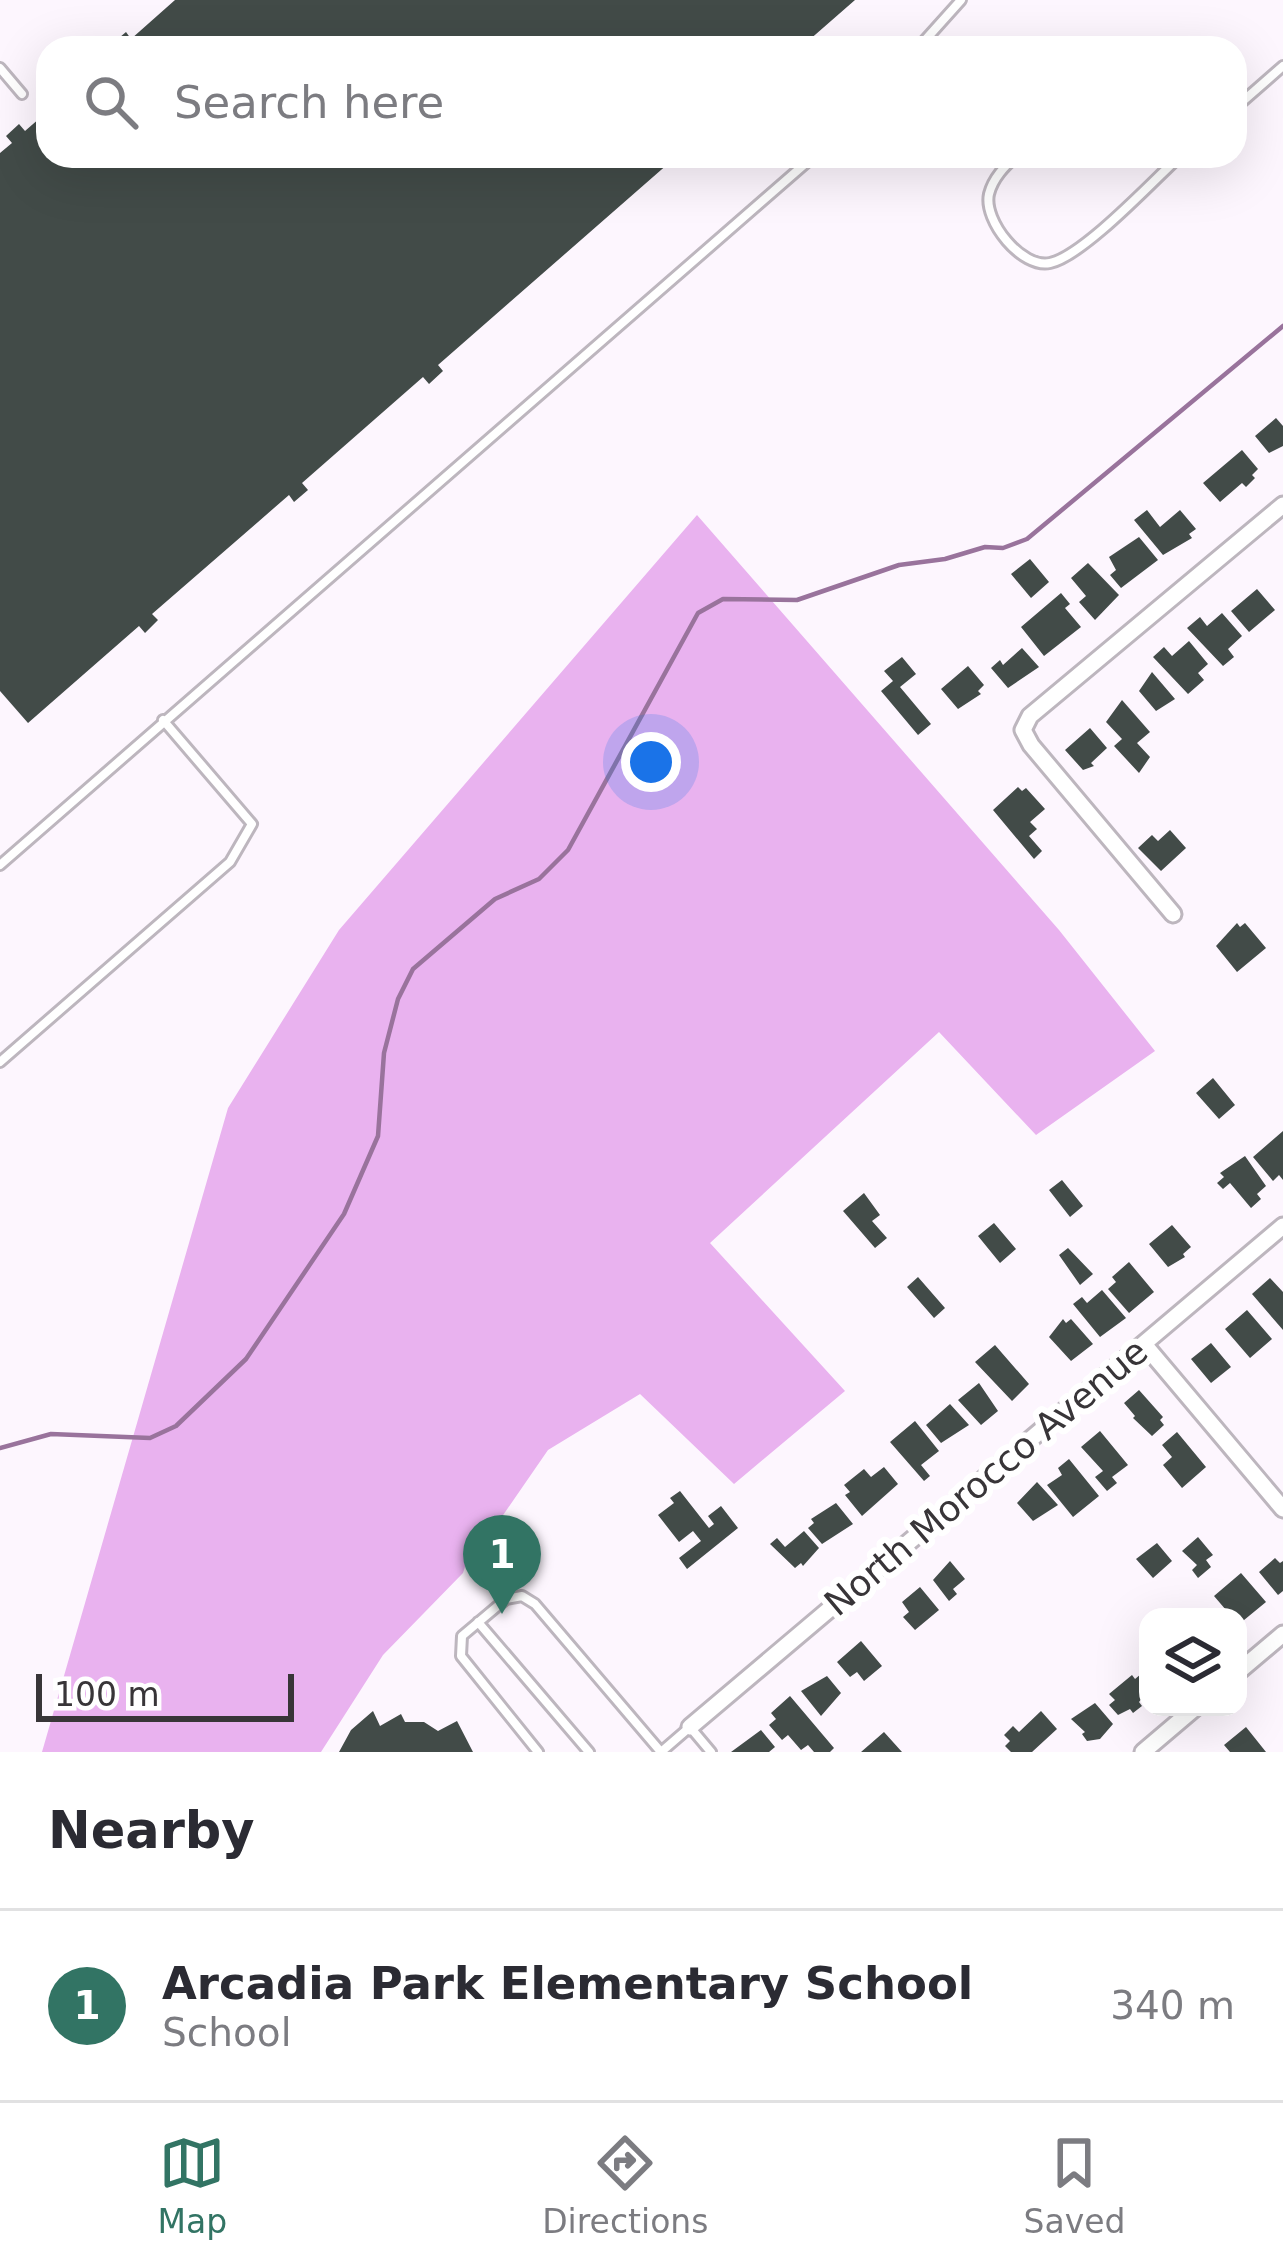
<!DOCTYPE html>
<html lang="en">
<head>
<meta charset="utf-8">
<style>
  body { margin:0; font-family:"DejaVu Sans",sans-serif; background:#f2f2f3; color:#2b2b33 }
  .controls { position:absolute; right:36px; bottom:36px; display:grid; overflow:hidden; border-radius:24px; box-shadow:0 12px 48px #0002 }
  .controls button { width:108px; height:108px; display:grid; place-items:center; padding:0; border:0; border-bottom:3px solid #e1e1e2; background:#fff; color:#2b2b33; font:60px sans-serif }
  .scale { position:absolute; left:36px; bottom:30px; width:258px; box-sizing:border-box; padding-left:12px; border:6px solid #383538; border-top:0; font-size:33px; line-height:42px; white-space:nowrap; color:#383538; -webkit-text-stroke:9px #fff; paint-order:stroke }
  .you { position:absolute; left:651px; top:762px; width:42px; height:42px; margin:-30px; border:9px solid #fff; border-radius:50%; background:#1a73e8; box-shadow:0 0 0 18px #1a73e833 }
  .badge { display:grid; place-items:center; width:78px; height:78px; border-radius:50%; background:#327464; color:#fff; font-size:39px; font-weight:700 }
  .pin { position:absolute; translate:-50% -99px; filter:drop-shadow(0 3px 6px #0008) }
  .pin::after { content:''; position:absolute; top:63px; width:42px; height:36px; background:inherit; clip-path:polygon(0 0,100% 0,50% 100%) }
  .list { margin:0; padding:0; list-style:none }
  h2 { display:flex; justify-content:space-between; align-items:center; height:156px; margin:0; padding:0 48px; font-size:51px }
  h2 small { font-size:39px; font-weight:400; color:#7c7c81 }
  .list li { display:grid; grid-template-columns:78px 1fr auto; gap:36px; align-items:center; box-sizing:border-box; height:192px; padding:0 48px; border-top:3px solid #e1e1e2 }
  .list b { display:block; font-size:45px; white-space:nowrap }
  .list p { margin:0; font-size:39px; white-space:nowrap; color:#7c7c81 }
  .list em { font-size:39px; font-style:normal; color:#7c7c81 }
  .icon { flex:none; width:66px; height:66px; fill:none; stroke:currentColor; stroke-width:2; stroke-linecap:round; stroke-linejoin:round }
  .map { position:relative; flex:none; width:1283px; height:1752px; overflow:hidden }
  .search { position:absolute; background:#fff; box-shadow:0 12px 48px #0002; left:36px; right:36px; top:36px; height:132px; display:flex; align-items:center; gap:30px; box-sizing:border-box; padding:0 42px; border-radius:36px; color:#7c7c81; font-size:45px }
  .sheet { height:348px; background:#fff }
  nav { display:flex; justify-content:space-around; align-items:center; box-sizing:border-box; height:168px; border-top:3px solid #e1e1e2; background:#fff; font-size:33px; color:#7c7c81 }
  nav a { display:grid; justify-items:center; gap:6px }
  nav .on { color:#327464 }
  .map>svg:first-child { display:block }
  .forest { fill:#e9b2ef }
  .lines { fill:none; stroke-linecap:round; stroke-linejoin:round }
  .stream { stroke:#99739c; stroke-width:4.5 }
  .building { fill:#424b48 }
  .service-casing { stroke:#bdb6be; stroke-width:14 }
  .minor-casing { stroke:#bdb6be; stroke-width:21 }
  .service { stroke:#fff; stroke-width:8 }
  .minor { stroke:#fff; stroke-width:15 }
  .labels { text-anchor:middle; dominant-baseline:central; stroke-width:12; stroke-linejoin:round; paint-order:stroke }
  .street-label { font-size:36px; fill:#383538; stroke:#fff }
</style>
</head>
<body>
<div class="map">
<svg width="1283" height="1752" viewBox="0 0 1283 1752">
  <rect width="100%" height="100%" fill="#fdf6fe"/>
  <path class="forest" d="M697 515 1059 930 1155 1051 1036 1135 939 1032 710 1243 845 1391 734 1484 640 1394 548 1450 499 1521 478 1526 463 1573 383 1655 321 1752H42L228 1108 339 930Z"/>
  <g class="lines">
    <path class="stream" d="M0 1448 51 1434 150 1438 176 1426 246 1359 344 1214 378 1136 384 1053 398 999 413 969 495 899 539 879 568 850 698 613 723 599 797 600 899 565 945 559 985 547 1003 548 1027 539 1283 326"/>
  </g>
  <path class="building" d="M175 0H855L800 48H117L113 43 126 32 131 39Z
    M48 111V156H677L438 365 443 371 429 384 423 377 302 483 308 490 294 502 289 495 152 614 158 620 145 633 139 626 28 723 0 691V153L12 143 6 136 19 124 25 131Z
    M1276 418 1283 426V446L1269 453 1255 436Z
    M1242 450 1258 469 1252 475 1255 478 1246 487 1242 483 1220 502 1203 483Z
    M1147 510 1160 527 1180 510 1196 529 1189 534 1192 538 1163 555 1134 520Z
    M1139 537 1158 560 1121 588 1110 575 1116 570 1109 557Z
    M1030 559 1049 582 1031 598 1011 574Z
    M1088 563 1119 595 1095 620 1079 602 1086 596 1071 578Z
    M1257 589 1275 610 1249 632 1231 611Z
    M1061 593 1070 604 1065 608 1081 627 1044 656 1021 627Z
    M1222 613 1242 636 1228 649 1234 657 1223 666 1187 628 1200 617 1207 626Z
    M1189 641 1208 664 1198 673 1204 680 1188 694 1153 657 1164 647 1172 656Z
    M1022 648 1039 667 1008 688 991 668 1000 660 1003 665Z
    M902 657 916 674 900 687 931 724 918 735 881 691 893 681 884 671Z
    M968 666 984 685 978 691 981 694 958 709 941 689Z
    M1152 672 1175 699 1156 711 1139 691Z
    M1122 700 1150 732 1137 743 1150 757 1139 773 1114 746 1122 739 1106 722Z
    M1090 728 1107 748 1091 763 1094 766 1083 770 1065 750Z
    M1018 787 1022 791 1026 788 1045 809 1030 822 1037 829 1029 836 1042 851 1034 859 993 810Z
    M1170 830 1186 848 1161 871 1138 848 1152 835 1158 841Z
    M1237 923 1240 927 1245 923 1266 948 1237 972 1216 946Z
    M1213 1078 1235 1105 1219 1119 1196 1093Z
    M1283 1131V1180L1279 1175 1273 1181 1253 1157Z
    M1245 1156 1266 1186 1257 1194 1261 1199 1251 1208 1230 1183 1223 1189 1217 1183 1224 1177 1220 1173Z
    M1062 1180 1083 1206 1070 1217 1049 1190Z
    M864 1193 880 1215 872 1221 887 1238 875 1248 843 1211Z
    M994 1223 1016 1249 1000 1263 978 1236Z
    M1172 1225 1191 1247 1183 1254 1185 1257 1168 1267 1149 1244Z
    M1068 1248 1093 1274 1080 1285 1059 1255Z
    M1129 1262 1154 1292 1129 1313 1108 1289 1116 1282 1112 1277Z
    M918 1277 945 1308 934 1318 907 1287Z
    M1270 1278 1283 1292V1330L1252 1294Z
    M1102 1290 1126 1318 1100 1337 1073 1304 1082 1297 1087 1303Z
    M1247 1310 1272 1339 1250 1358 1225 1329Z
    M1063 1319 1066 1323 1071 1319 1093 1344 1071 1361 1049 1337Z
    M1211 1343 1231 1367 1211 1383 1191 1359Z
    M995 1345 1029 1384 1012 1401 975 1362Z
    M979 1383 998 1411 981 1425 958 1400Z
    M1139 1390 1163 1417 1160 1420 1164 1425 1152 1436 1133 1418 1135 1416 1124 1403Z
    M950 1404 969 1425 941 1443 926 1425Z
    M915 1421 939 1451 921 1465 930 1476 924 1481 890 1442Z
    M1100 1431 1128 1465 1112 1477 1117 1483 1107 1491 1095 1477 1103 1471 1081 1447Z
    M1177 1432 1206 1467 1182 1488 1163 1465 1172 1457 1162 1445Z
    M1069 1459 1099 1496 1073 1517 1047 1485 1062 1475 1058 1468Z
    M884 1467 898 1484 862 1516 845 1495 850 1492 844 1485 864 1469 871 1477Z
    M1037 1482 1058 1505 1033 1521 1017 1503Z
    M680 1491 709 1528 714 1524 708 1516 721 1506 738 1528 687 1569 679 1558 701 1541 693 1531 679 1542 658 1515 674 1503 670 1498Z
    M836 1503 853 1524 822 1544 808 1528 814 1523 811 1519Z
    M804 1531 819 1548 803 1566 801 1563 795 1568 770 1544 777 1538 785 1547Z
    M1198 1537 1213 1555 1206 1560 1211 1567 1198 1578 1192 1570 1197 1565 1182 1551Z
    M1157 1543 1172 1561 1153 1578 1136 1559Z
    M1275 1558 1280 1563 1283 1561V1591L1278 1595 1259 1572Z
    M950 1561 965 1579 953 1589 957 1594 949 1601 933 1580Z
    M1241 1573 1266 1602 1238 1625V1617H1232L1214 1596Z
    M920 1587 939 1610 915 1630 903 1617 909 1612 902 1602Z
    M861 1641 882 1666 864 1681 857 1672 850 1677 837 1662Z
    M1141 1674 1148 1682V1691L1139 1702 1142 1706 1133 1713 1130 1709 1118 1715 1109 1705 1115 1700 1109 1694 1132 1675 1135 1679Z
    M827 1676 841 1693 821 1716 801 1691Z
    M790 1696 834 1748 830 1752H814L808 1745 801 1750 788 1735 782 1740 769 1725 776 1719 771 1713Z
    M1095 1703 1113 1724 1100 1739 1087 1741 1082 1734 1085 1732 1071 1719Z
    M373 1711 380 1726 401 1714 405 1722H424L438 1731 457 1721 473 1752H339L351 1730Z
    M1041 1711 1057 1729 1032 1752H1011L1005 1746 1010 1741 1004 1735 1013 1726 1019 1732Z
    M1246 1727 1266 1752H1230L1224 1745Z
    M761 1730 775 1747 769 1752H731Z
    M884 1732 902 1752H861Z"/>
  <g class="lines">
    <defs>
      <path id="service" d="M918 48 961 0
        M0 68 22 94
        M1235 108 1283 66
        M1016 156C1005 166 993 178 989 194 983 221 1022 269 1050 263 1083 256 1152 182 1180 156
        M0 865 814 156
        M0 1062 230 862 252 824 163 720
        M478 1622 589 1752
        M538 1752 461 1656 462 1636 506 1599 522 1596 535 1604 661 1752
        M661 1752 690 1727 711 1752"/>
      <path id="minor" d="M1173 914 1031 745 1023 730 1030 716 1283 505
        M1144 1344 1283 1509
        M1238 1672 1283 1634
        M690 1727 1283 1226
        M1143 1752 1196 1707"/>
    </defs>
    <use href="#service" class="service-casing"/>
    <use href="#minor" class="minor-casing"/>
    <use href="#service" class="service"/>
    <use href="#minor" class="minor"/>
  </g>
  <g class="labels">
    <g class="street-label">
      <text transform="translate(986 1477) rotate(-40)">North Morocco Avenue</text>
    </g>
  </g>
</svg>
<div class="controls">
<button><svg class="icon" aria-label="layers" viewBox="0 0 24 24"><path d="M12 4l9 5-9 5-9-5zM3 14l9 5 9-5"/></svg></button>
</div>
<div class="scale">100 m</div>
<div class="you"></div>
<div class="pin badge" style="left:502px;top:1614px">1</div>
<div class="search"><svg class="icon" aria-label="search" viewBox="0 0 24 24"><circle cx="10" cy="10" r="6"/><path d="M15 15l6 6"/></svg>Search here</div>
</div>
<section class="sheet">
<h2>Nearby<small></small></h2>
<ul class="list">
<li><span class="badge">1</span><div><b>Arcadia Park Elementary School</b><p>School</p></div><em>340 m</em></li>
</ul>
</section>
<nav>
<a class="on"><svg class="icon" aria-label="map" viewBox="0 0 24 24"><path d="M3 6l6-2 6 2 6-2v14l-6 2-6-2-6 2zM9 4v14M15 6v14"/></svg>Map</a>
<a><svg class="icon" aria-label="directions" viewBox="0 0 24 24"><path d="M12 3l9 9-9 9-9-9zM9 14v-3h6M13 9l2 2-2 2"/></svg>Directions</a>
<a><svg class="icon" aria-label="saved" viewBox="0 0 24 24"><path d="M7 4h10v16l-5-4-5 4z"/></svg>Saved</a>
</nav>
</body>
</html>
